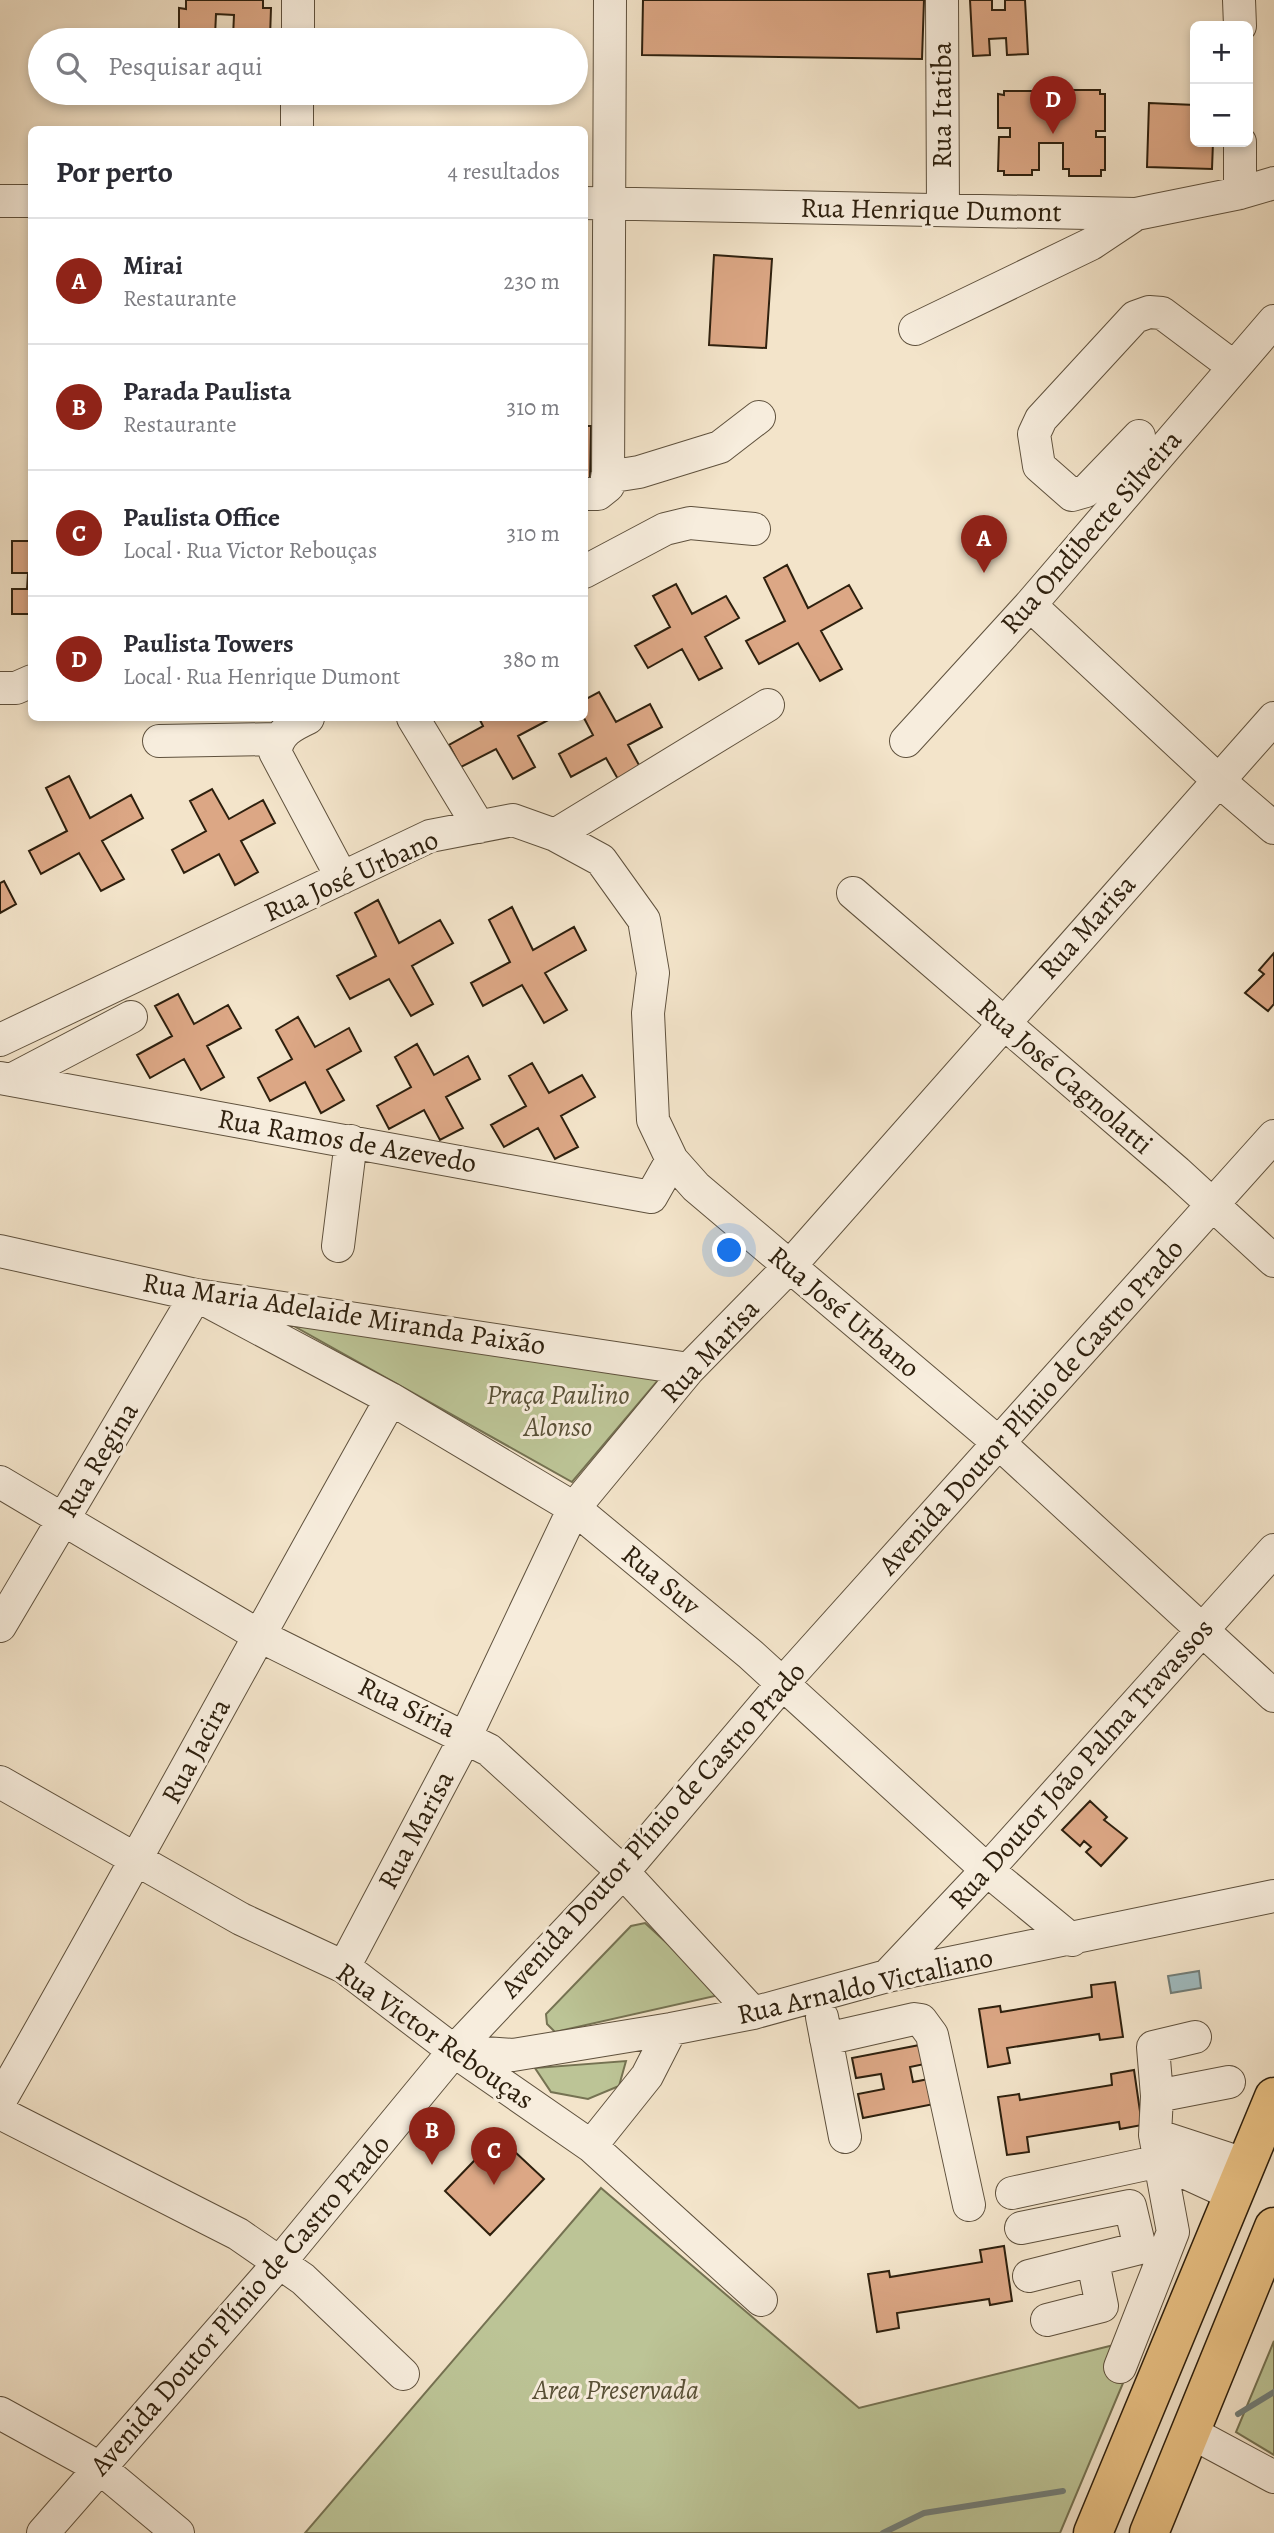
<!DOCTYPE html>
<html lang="pt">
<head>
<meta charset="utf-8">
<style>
  body { margin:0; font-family:Alegreya,serif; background:#f7f7f7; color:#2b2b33 }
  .controls { position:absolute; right:21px; top:21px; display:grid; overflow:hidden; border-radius:10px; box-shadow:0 4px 10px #0003 }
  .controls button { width:63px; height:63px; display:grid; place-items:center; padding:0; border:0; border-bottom:2px solid #e1e1e2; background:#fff; color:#2b2b33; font:35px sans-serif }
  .you { position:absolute; left:730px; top:1251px; width:24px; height:24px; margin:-18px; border:5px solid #fff; border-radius:50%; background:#1a73e8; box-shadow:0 0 0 10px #1a73e833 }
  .badge { display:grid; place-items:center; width:46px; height:46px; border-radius:50%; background:#8f2418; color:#fff; font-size:23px; font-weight:700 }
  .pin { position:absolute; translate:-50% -58px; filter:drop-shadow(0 2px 4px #0008) }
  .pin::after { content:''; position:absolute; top:37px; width:24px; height:21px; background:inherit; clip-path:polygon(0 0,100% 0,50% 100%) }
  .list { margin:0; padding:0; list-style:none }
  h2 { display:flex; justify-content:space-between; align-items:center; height:91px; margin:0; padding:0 28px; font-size:30px }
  h2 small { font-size:23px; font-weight:400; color:#7c7c81 }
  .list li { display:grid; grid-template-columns:46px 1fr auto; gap:21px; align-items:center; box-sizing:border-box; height:126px; padding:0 28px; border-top:2px solid #e1e1e2 }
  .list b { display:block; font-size:26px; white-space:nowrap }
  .list p { margin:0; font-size:23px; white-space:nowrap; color:#7c7c81 }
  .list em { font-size:23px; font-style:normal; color:#7c7c81 }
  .icon { flex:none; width:38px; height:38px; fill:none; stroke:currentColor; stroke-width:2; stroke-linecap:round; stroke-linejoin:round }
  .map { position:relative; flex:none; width:1274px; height:2533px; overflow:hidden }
  .search { position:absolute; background:#fff; box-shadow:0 4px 10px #0003; left:28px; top:28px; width:560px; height:77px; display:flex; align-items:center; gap:18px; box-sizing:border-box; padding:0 24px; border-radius:38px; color:#7c7c81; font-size:26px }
  .panel { position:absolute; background:#fff; box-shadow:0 4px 10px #0003; left:28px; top:126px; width:560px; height:595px; border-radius:10px }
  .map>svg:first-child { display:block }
  .green { fill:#bcc496; stroke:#757252; stroke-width:2 }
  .water { fill:#a0bcc1; stroke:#727e79; stroke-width:2 }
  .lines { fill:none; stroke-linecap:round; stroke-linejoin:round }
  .stream { stroke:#727e79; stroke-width:6 }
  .building { fill:#dca785; stroke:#2e200e; stroke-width:2 }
  .minor-casing { stroke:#5f513d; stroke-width:34 }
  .major-casing { stroke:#2e200e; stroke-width:41 }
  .minor { stroke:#f7eddd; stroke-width:32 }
  .major { stroke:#eac285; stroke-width:38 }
  .labels { text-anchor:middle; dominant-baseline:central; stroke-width:6; stroke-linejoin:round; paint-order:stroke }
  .street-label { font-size:28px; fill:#2e200e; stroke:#f7eddd }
  .park-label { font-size:28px; font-style:italic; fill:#595137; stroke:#f7eddd }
</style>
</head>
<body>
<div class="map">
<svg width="1274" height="2533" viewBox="0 0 1274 2533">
  <rect width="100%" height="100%" fill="#f3e4ca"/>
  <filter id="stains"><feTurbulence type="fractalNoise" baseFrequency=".00286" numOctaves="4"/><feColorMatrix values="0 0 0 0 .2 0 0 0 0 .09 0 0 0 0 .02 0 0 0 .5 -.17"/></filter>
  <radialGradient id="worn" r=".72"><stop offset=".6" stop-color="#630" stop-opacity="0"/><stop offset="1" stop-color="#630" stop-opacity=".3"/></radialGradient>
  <path class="green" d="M267 1311 665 1372 572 1482Z
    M645 1923 717 1989 715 1996 555 2032 547 2024 546 2014 631 1926Z
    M626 2061 619 2086 588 2099 551 2092 535 2068Z
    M601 2188 859 2408 1142 2338 1060 2533H305Z
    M1274 2341V2455L1236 2432Z"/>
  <path class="water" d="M1199 1971 1201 1988 1171 1993 1168 1976Z"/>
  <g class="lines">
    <path class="stream" d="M1238 2414 1274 2392
      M883 2533 924 2513 1063 2491"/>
  </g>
  <path class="building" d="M186 0H263V8H271L270 38 233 37 234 15 216 14 215 36H179V8L186 9Z
    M643 0H924L922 59 642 55Z
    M970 0H992V10H1005V0H1025L1028 54 1007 55 1006 38 989 39 990 55 973 56Z
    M1070 90H1100V94H1105V131H1096V137H1105V170H1101V176H1069V169H1063V143H1039V170H1032V175H1004V171H998L999 137H1010V128H998V94L1004 95V91H1035V96L1041 95V110H1061V95H1070Z
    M1149 103 1195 105V142H1213L1212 169 1147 167Z
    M714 255 772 259 766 348 709 345Z
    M584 426H591L590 481H584Z
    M12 541H32V614H12V589H27L28 573H12Z
    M787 565 808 608 849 585 862 608 821 631 842 669 820 681 798 643 759 664 746 641 785 621 764 578Z
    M676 584 692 614 726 596 739 618 705 637 722 668 699 680 682 649 648 668 635 646 670 627 653 596Z
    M599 692 616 722 650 704 662 727 628 745 645 776 623 788 606 758 571 777 559 754 593 735 584 718V700Z
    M479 718H552L518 736 535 767 513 779 496 749 461 767 449 745 483 726Z
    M69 776 90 818 131 795 143 818 102 841 124 879 101 891 79 853 41 874 29 851 67 831 46 788Z
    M212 789 229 819 263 800 275 823 241 841 258 872 235 885 219 854 184 873 172 850 206 831 190 801Z
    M4 881 16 904 0 913V883Z
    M378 900 399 943 440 920 453 943 412 966 433 1004 411 1016 389 979 350 999 337 976 376 956 355 913Z
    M512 907 533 950 574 927 586 950 545 973 567 1010 544 1023 522 985 483 1006 471 983 510 962 489 920Z
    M1274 953V1004L1268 1011 1245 993 1264 974 1259 970Z
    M178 994 194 1024 228 1005 241 1028 207 1046 224 1077 201 1090 184 1059 150 1078 137 1055 172 1036 155 1006Z
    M298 1017 315 1047 349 1028 361 1051 327 1070 344 1100 321 1113 305 1082 270 1101 258 1078 292 1059 276 1030Z
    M417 1044 434 1075 468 1056 480 1079 446 1097 463 1128 440 1140 424 1110 389 1129 377 1106 411 1087 395 1057Z
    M532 1063 549 1093 582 1075 595 1097 561 1116 578 1147 555 1159 538 1128 504 1147 491 1125 526 1106 509 1076Z
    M1090 1801 1107 1817 1104 1820 1127 1838 1101 1866 1086 1852 1091 1847 1084 1841 1080 1846 1062 1830Z
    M1115 1982 1123 2037 1100 2040 1099 2034 1007 2048 1010 2063 988 2067 979 2009 1000 2006 1001 2012 1092 1997 1091 1985Z
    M930 2043 934 2062 910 2067 913 2082 939 2077 944 2102 863 2118 858 2094 884 2089 881 2074 856 2078 852 2058Z
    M1134 2070 1142 2125 1120 2129 1119 2122 1027 2137 1029 2152 1007 2155 998 2097 1019 2094 1020 2100 1112 2085 1111 2074Z
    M498 2136 544 2179 490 2235 445 2191Z
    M1004 2246 1012 2301 990 2305 989 2299 897 2313 899 2328 877 2332 868 2274 889 2271 890 2277 982 2262 980 2250Z"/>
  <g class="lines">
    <defs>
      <path id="minor" d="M942 0 943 209
        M1239 0 1240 26
        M298 40V0
        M297 130V93
        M1240 142V193
        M0 201H32
        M584 203 1136 214 1240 193 1274 183
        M915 329 1091 244 1136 214
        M1139 436 1086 491 1072 495 1039 466 1034 434 1041 419 1135 317 1149 312 1162 313 1234 367
        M607 477 639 472 720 447 759 417
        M584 494H598L608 486 610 0
        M584 572 665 529 690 523 754 529
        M1030 605 1218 780 1274 828
        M0 688H16L32 681
        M308 718C291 726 279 732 275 752L342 878
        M413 718 479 827
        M159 741 278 739
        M906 741 1030 605 1274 321
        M555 835 768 705
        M853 893 1177 1172 1274 1261
        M0 1040 430 836 513 820 555 835 601 860 644 920 653 973 648 1013 653 1120 672 1160 696 1187 1000 1444 1274 1696
        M0 1078 651 1197 672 1160
        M11 1080 131 1017
        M338 1246 351 1141
        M0 1251 196 1295 689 1369
        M196 1295 391 1399 574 1508 750 1654 987 1870 1072 1940
        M0 1482 258 1635 489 1750 623 1872 753 2013
        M0 1626 196 1295
        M0 1782 241 1919 344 1967 454 2051 591 2146 761 2300
        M344 1967 466 1736 574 1508 689 1369 789 1267 1274 718
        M887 1976 987 1870 1274 1550
        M822 2017 845 2137
        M826 2039 914 2019 921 2020 932 2035 969 2205
        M456 2051 513 2055 671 2029 753 2013 887 1976 1274 1896
        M1157 2096 1229 2082
        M0 2101C133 1869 259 1633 391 1399
        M0 2113 238 2234 303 2279 403 2374
        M1155 2135 1247 2165
        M591 2146 647 2076 671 2029
        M1012 2193 1160 2161 1234 2195
        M1021 2228 1130 2206 1140 2248 1029 2276
        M1047 2320 1102 2306 1093 2262
        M1120 2367 1173 2232 1155 2135 1157 2096 1153 2047 1195 2037
        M0 2413 100 2468 178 2533
        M1192 2433 1274 2477
        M43 2533 280 2262 454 2051 623 1872 783 1683 1274 1136"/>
      <path id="major" d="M1093 2533 1274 2097
        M1149 2533 1274 2227"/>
    </defs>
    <use href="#minor" class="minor-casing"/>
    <use href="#major" class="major-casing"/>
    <use href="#minor" class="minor"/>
    <use href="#major" class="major"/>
  </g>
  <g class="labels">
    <g class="street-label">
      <text transform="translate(942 105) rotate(-90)">Rua Itatiba</text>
      <text transform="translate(931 210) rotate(1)">Rua Henrique Dumont</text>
      <text transform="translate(1091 532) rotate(-49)">Rua Ondibecte Silveira</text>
      <text transform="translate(351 876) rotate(-24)">Rua José Urbano</text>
      <text transform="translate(1087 927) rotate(-48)">Rua Marisa</text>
      <text transform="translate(1065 1076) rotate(41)">Rua José Cagnolatti</text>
      <text transform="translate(347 1141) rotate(10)">Rua Ramos de Azevedo</text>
      <text transform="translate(844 1312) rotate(40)">Rua José Urbano</text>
      <text transform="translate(344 1314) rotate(9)">Rua Maria Adelaide Miranda Paixão</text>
      <text transform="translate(710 1351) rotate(-47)">Rua Marisa</text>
      <text transform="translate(1031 1407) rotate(-48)">Avenida Doutor Plínio de Castro Prado</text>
      <text transform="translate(98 1460) rotate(-59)">Rua Regina</text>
      <text transform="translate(661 1580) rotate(40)">Rua Suv</text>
      <text transform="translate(407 1707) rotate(26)">Rua Síria</text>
      <text transform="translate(196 1751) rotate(-62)">Rua Jacira</text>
      <text transform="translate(1081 1764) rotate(-48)">Rua Doutor João Palma Travassos</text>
      <text transform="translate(416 1830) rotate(-62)">Rua Marisa</text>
      <text transform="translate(653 1830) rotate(-48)">Avenida Doutor Plínio de Castro Prado</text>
      <text transform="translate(865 1986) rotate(-13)">Rua Arnaldo Victaliano</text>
      <text transform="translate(435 2036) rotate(35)">Rua Victor Rebouças</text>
      <text transform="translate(240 2305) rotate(-49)">Avenida Doutor Plínio de Castro Prado</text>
    </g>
    <g class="park-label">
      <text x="558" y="1395">Praça Paulino<tspan x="558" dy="32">Alonso</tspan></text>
      <text x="616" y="2390">Area Preservada</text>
    </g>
  </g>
  <rect width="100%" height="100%" filter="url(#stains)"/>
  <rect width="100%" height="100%" fill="url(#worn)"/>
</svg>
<div class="controls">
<button>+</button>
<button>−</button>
</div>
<div class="you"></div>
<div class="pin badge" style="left:984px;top:573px">A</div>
<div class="pin badge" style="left:432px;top:2165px">B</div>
<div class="pin badge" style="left:494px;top:2185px">C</div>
<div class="pin badge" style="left:1053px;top:134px">D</div>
<div class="search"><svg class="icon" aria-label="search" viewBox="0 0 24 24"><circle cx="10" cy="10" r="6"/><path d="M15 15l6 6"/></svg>Pesquisar aqui</div>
<section class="panel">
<h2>Por perto<small>4 resultados</small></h2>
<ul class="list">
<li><span class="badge">A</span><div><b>Mirai</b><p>Restaurante</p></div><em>230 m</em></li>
<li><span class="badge">B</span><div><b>Parada Paulista</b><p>Restaurante</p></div><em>310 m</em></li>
<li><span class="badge">C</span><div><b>Paulista Office</b><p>Local · Rua Victor Rebouças</p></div><em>310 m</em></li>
<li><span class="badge">D</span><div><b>Paulista Towers</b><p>Local · Rua Henrique Dumont</p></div><em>380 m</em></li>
</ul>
</section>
</div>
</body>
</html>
